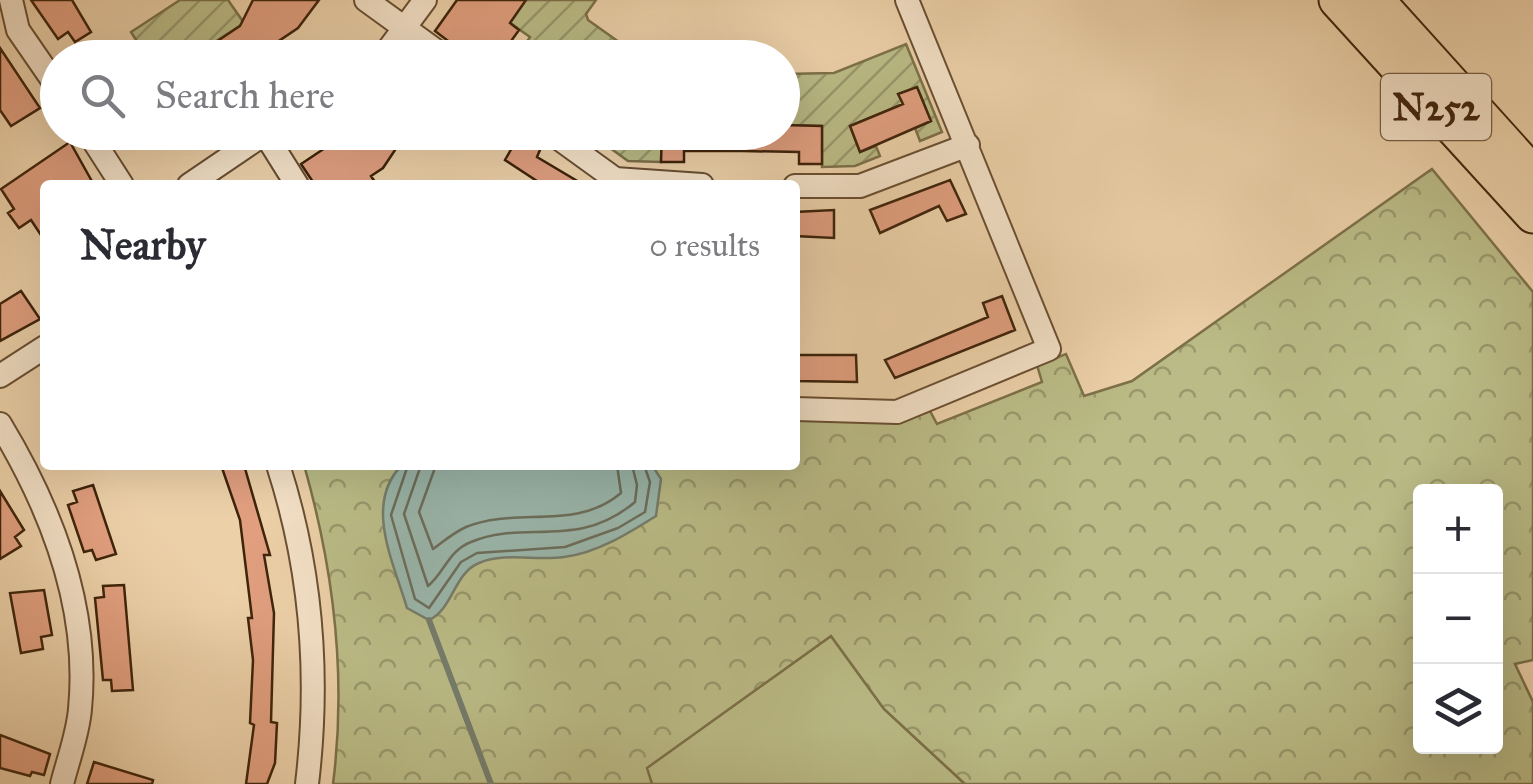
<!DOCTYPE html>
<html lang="en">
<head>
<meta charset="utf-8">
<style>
  body { margin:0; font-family:"IM FELL Great Primer",serif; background:#f2f2f3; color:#2b2b33 }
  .controls { position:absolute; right:30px; bottom:30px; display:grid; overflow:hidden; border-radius:10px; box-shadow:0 10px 40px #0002 }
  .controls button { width:90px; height:90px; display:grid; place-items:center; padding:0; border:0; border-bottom:2px solid #e1e1e2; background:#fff; color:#2b2b33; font:50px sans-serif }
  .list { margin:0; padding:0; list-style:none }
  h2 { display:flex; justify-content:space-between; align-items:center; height:130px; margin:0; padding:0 40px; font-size:42px }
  h2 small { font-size:32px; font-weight:400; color:#7c7c81 }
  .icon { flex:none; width:55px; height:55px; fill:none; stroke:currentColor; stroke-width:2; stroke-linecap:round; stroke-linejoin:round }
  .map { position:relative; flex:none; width:1533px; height:784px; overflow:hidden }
  .search { position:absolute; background:#fff; box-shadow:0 10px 40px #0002; left:40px; top:40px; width:760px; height:110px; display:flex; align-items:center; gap:25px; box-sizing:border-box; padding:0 35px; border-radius:55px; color:#7c7c81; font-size:38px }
  .panel { position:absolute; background:#fff; box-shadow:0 10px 40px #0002; left:40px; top:180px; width:760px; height:290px; border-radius:10px }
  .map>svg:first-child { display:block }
  .grass { fill:#babb86; stroke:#7c7048; stroke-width:2.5 }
  .forest { fill:url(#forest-crowns); stroke:#7c7048; stroke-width:2.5; fill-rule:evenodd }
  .garden { fill:url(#garden-furrows); stroke:#7c7048; stroke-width:2.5 }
  .water { fill:#99b6ab; stroke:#757c6b; stroke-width:2.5 }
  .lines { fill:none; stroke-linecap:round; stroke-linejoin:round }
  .shore { stroke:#6c6d5b; stroke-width:2.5 }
  .stream { stroke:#757c6b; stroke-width:6 }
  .building { fill:#e19f7f; stroke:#3f240b; stroke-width:2.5 }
  .street-casing { stroke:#6a4f32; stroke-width:26 }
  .primary-casing { stroke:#3f240b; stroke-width:39 }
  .street { stroke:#f3e0c6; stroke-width:22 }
  .primary { stroke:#ecd0a8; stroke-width:35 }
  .labels { text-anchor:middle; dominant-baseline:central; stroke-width:9; stroke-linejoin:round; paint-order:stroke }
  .shield { fill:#f3e0c6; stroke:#755c43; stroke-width:2.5 }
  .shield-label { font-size:38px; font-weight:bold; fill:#3f240b }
</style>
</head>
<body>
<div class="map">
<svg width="1533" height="784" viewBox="0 0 1533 784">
  <defs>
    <pattern id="forest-crowns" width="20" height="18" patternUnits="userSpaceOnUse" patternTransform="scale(2.5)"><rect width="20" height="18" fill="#babb86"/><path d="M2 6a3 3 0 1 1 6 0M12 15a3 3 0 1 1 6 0" fill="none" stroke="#99986c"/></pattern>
    <pattern id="garden-furrows" width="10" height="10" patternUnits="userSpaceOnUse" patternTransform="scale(2.5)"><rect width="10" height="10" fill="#babb86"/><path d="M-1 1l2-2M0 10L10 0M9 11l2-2" fill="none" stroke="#99986c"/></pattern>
  </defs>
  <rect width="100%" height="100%" fill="#ecd0a8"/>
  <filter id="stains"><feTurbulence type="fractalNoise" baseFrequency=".002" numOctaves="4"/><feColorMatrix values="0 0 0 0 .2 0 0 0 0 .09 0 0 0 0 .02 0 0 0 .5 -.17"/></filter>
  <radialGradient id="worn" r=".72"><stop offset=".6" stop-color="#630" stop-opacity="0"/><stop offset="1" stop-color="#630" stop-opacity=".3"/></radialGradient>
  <path class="grass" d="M831 636 884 709 965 784H652L646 768Z"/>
  <path class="forest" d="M1432 169 1533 292V660L1515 664 1533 702V784H965L884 709 831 636 647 768 652 784H333C347 675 334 570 304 465H795V420L902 421 930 411 937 424 1042 382 1037 365 1066 354 1084 396 1132 381ZM1420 492H1496V746H1420Z"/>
  <path class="garden" d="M180 0H228L244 23 192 57H147L131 32Z
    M510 0H596L586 14 588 20 640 57H517L530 37 499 15Z
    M906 44 942 132 920 141 915 128 931 121 917 87 899 94 905 109 896 107 850 126 860 152 876 146 880 156 855 166 822 167V126L783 125V74L834 73Z
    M615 133H662L661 162 628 161 606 145Z"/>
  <path class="water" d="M402 465H652L661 479 656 516C629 533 597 553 564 557 536 561 505 552 479 563 454 573 453 609 429 620L407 608C394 563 363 504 402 465Z"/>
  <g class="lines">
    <path class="shore" d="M408 465 391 515 415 599 429 608 461 562 477 553 565 547 618 528 645 512 650 482 644 465
      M421 465 404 514 428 586C445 572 448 551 471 542 524 519 577 551 635 502L637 485 632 465
      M436 465 419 512 433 549C444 541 453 533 466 527 517 506 575 532 621 493L617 465"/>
    <path class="stream" d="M429 620 491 784"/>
  </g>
  <path class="building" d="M31 0H72L91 32 75 42 68 32 58 39Z
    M253 0H319L298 28 267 49 272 58H192L240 26Z
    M457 0H526L510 23 519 30 499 58H461L456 47 435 31Z
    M0 48 40 108 11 126 0 110Z
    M917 87 931 121 860 152 850 126 903 104 898 94Z
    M782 125 822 126V164H799V152L742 151H684V162H661L662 132H782Z
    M349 132H407L383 168 371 176 377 185H315L301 164Z
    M521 132H530L542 145 537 157 584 185H543L505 160Z
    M70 142 94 185H45V241L31 220 19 228 8 213 14 209 1 189Z
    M950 180 966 214 947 221 939 206 880 233 870 210Z
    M834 210V238L795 236V212Z
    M21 291 40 319 0 341V304Z
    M1002 296 1015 330 895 378 885 360 988 317 983 303Z
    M795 355H856L857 382 795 381Z
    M221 465H244L270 555H264L274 613 271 722 277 723 275 763 267 784H246L254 725 250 723 253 660 248 618H252L240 520Z
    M93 485 116 554 96 560 92 550 84 552 68 505 77 502 73 491Z
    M0 491 24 530 15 537 21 546 0 559Z
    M124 585 133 690 112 691 111 680H103L95 598 104 597 103 586Z
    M44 590 52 635 41 637 43 649 21 653 10 593Z
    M0 735 50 754 44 775 32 772 30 776 0 768Z
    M94 762 153 780 152 784H87Z"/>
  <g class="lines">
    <defs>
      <path id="street" d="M11 0 18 30 58 88
        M366 0 446 58
        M382 58 425 0
        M88 132 122 185
        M550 132 615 179 702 185
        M265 134 297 185
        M189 185 267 132
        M795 186H860L968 145
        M0 376 45 347
        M795 409 897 412 1049 349 907 0
        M0 424C52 510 90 607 80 709 78 734 68 760 62 784
        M278 465C312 570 320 675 307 784"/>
      <path id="primary" d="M1337 0 1533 215
        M1376 0 1533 174"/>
    </defs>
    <use href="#street" class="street-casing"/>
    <use href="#primary" class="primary-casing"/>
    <use href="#street" class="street"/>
    <use href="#primary" class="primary"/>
  </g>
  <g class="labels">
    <rect class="shield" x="1381" y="74" width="110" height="66" rx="8"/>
    <g class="shield-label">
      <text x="1436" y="107">N252</text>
    </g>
  </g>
  <rect width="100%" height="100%" filter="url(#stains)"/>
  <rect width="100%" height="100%" fill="url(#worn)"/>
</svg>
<div class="controls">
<button>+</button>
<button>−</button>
<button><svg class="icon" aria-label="layers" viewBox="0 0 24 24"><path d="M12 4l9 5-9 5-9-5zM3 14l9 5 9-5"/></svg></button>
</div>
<div class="search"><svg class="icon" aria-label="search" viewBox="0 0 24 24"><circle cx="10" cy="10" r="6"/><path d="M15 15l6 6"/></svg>Search here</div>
<section class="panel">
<h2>Nearby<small>0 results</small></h2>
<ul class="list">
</ul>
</section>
</div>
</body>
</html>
